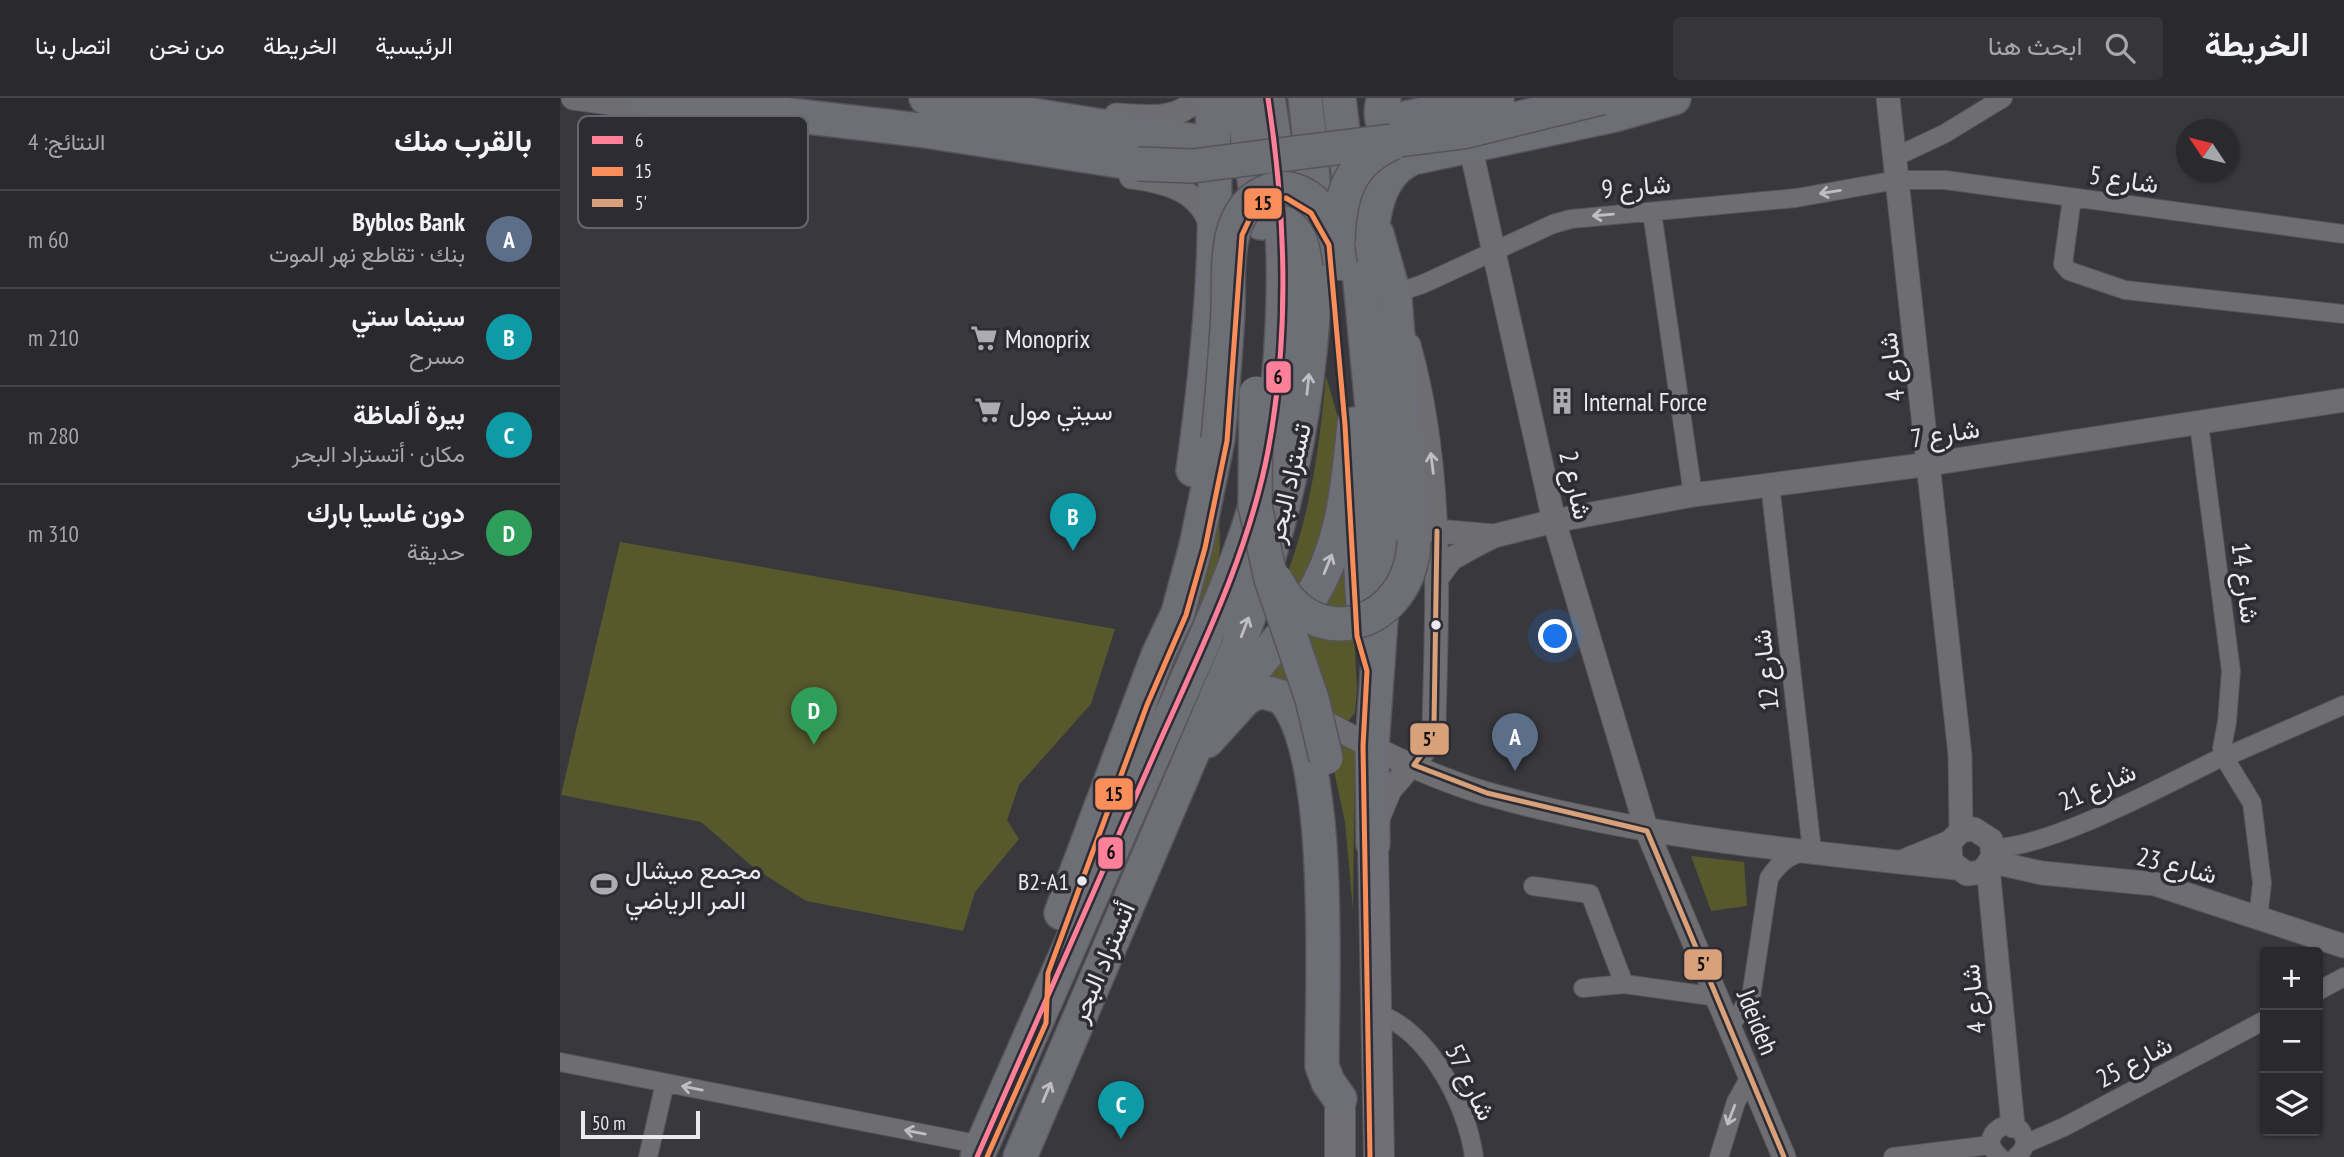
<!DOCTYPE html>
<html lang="ar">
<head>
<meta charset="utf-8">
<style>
  body { margin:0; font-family:"PT Sans Narrow",Vazirmatn,sans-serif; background:#36363a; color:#f1f3f6; direction:rtl }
  .controls { position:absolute; right:21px; bottom:21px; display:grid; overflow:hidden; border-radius:7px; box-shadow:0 2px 5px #0004 }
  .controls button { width:63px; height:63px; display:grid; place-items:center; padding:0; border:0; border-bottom:2px solid #46464a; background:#2a2a2e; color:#f1f3f6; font:35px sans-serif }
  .compass { position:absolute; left:1616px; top:21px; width:63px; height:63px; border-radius:50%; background:#2a2a2e; box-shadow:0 2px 5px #0004; rotate:305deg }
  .scale { position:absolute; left:21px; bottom:18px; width:119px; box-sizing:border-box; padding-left:7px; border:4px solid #e9e9ee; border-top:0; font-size:19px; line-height:24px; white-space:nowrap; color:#e9e9ee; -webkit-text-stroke:5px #2d2c34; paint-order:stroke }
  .you { position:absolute; left:996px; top:539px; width:24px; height:24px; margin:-18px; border:5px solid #fff; border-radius:50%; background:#1a73e8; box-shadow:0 0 0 10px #1a73e833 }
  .badge { display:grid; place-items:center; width:46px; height:46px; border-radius:50%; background:#d6ab8b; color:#fff; font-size:23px; font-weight:700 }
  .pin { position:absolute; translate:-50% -58px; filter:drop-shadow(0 2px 4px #0008) }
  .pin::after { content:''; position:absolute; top:37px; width:24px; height:21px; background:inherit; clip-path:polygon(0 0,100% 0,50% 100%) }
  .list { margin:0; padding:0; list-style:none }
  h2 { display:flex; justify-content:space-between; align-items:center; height:91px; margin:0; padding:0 28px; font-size:30px }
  h2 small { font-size:23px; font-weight:400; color:#a5a7aa }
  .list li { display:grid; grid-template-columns:46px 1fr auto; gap:21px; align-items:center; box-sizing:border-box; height:98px; padding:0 28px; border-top:2px solid #46464a }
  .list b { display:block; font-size:26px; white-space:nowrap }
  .list p { margin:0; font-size:23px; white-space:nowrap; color:#a5a7aa }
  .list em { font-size:23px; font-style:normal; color:#a5a7aa }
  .icon { flex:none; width:38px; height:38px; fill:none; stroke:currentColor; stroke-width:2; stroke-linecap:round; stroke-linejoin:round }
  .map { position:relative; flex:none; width:1784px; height:1059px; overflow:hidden; direction:ltr }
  header { display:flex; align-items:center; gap:42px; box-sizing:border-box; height:98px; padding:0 35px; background:#2a2a2e; border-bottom:2px solid #46464a }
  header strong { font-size:33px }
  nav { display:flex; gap:38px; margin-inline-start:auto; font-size:24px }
  .search { width:490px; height:63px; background:#36363a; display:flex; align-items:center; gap:18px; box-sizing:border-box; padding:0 24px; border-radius:7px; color:#a5a7aa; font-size:26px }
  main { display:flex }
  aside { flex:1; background:#2a2a2e }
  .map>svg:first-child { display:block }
  .green { fill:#58582d }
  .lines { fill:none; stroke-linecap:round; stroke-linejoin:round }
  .minor-casing { stroke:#555559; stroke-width:20 }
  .tertiary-casing { stroke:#555559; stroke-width:25 }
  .trunk-casing { stroke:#555559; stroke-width:32 }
  .motorway-casing { stroke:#555559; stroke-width:36 }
  .minor { stroke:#6e6e72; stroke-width:18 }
  .tertiary { stroke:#6e6e72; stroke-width:23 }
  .trunk { stroke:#706e77; stroke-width:30 }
  .motorway { stroke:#6e6e76; stroke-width:33 }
  .motorway-bridge-casing { stroke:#555559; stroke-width:36; stroke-linecap:butt }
  .motorway-bridge { stroke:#6e6e76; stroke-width:33 }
  .bus-1-casing { stroke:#2d2c34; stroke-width:10 }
  .bus-2-casing { stroke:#2d2c34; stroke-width:10 }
  .bus-3-casing { stroke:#2d2c34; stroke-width:10 }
  .bus-1 { stroke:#ff8098; stroke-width:5 }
  .bus-2 { stroke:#fa8e5a; stroke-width:5 }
  .bus-3 { stroke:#d9a179; stroke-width:5 }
  .oneway { stroke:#bebec3 }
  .oneway2 { stroke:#bebec4 }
  .bus-dot { fill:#e9e9ee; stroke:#2d2c34; stroke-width:2.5 }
  .labels { text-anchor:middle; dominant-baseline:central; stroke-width:7; stroke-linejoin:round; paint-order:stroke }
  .bus-label { font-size:24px; fill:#e9e9ee; stroke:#2d2c34; text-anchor:end }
  .street-label { font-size:26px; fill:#e9e9ee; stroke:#2d2c34 }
  .poi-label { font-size:26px; fill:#e9e9ee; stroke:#2d2c34; text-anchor:start }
  .key { fill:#2d2c34; stroke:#65656c; stroke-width:2 }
  .key-label { font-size:19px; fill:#e9e9ee }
  .line-badge { stroke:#2d2c34; stroke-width:2.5 }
  .pale-badge-label { font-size:19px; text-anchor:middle; font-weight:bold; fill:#111 }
</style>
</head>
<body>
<header>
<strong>الخريطة</strong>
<div class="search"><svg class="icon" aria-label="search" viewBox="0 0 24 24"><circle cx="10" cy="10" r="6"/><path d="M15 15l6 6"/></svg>ابحث هنا</div>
<nav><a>الرئيسية</a><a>الخريطة</a><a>من نحن</a><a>اتصل بنا</a></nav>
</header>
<main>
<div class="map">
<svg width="1784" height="1059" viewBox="0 0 1784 1059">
  <rect width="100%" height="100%" fill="#38383d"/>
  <path class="green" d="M766 278 782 334V378L741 501 727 476C751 414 760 344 766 278Z
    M659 408 660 450 656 474 616 574 607 585Z
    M788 424 797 591 795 615 787 624 704 586Z
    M60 444 555 531 531 606 459 687 447 722 459 741 415 794 403 833 246 803 194 770 141 724 1 697Z
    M767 641 795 652 793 812 785 724Z
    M1131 758 1184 764 1187 808 1151 813Z"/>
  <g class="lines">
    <defs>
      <path id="minor" d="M1335 59 1384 36 1443 0
        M1512 100 1503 166 1509 173 1565 192 1784 216
        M1092 114 1133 397
        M833 196 863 186 993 126 1011 121 1236 100 1337 82H1385L1784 136
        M1639 326 1671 573 1667 624 1662 650
        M1210 386 1252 753
        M1672 656 1784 607
        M1667 664 1692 705 1702 785 1698 821
        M1434 750C1491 749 1603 688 1658 661
        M973 788 1030 796 1064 886
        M1023 890 1064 886 1158 899
        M1758 893 1784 879
        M816 915C869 932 907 1007 914 1059
        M1170 928 1191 899 1209 780C1219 765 1228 758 1245 753
        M0 964 422 1047
        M1465 1046 1504 1029 1705 922
        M88 1059 105 985
        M1159 1059 1176 1004 1190 979
        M1333 1059 1431 1047
        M1440 1059C1412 1037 1457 1011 1464 1040 1467 1048 1462 1054 1456 1059"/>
      <path id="tertiary" d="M13 0 100 12
        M1328 0 1400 657 1401 733
        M556 17C584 18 617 25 637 0
        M910 47 994 423 1087 733 1224 1059
        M571 79C604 83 642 92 651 130
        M877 433 934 438
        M877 480 891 461 916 447 934 438 994 423 1133 397 1370 366 1784 302
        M749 615C805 647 866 678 928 696 1081 739 1238 753 1395 770
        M817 723 830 692 867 649 874 627C877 499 884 371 849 247
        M1433 759 1442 766 1482 775 1595 786 1784 848
        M1346 762 1390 744 1401 733 1414 731 1431 742 1433 759 1422 774 1407 776 1391 764 1390 744
        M1428 769 1453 1028"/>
      <path id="trunk" d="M813 746 819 1059
        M780 1059V1001"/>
      <path id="motorway" d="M86 0 359 32 578 66
        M366 0 648 45
        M681 0 701 125
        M779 0 796 141 821 404 823 494 812 648 813 746
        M824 0C814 25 832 49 858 48
        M814 119C818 94 829 70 853 60L1055 17 1114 0
        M817 136 835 200 854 443
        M633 372C650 250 661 124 651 0
        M797 402 803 509
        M669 606C691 570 723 540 747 505 783 452 788 388 794 326
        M647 643 686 600 700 593 722 599C774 655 762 888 762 968L768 984 780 1001
        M501 815 598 557 618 515 636 448 658 341
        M417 1059 643 545C663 498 683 451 697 401 730 279 730 123 708 0
        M460 1059 676 553C747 373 771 193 745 0"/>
    </defs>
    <use href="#minor" class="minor-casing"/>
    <use href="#tertiary" class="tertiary-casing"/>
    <use href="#trunk" class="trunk-casing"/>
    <use href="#motorway" class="motorway-casing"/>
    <use href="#minor" class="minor"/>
    <use href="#tertiary" class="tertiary"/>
    <use href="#trunk" class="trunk"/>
    <use href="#motorway" class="motorway"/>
    <defs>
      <path id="motorway-bridge" d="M845 20 938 0
        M578 66 632 68 903 34 1041 0
        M778 145C779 99 788 64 833 45
        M696 295 695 408 711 481 752 601 766 660
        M658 341C662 298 666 255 668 212 669 185 666 152 676 126 687 98 717 80 745 97 770 113 777 137 780 166
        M716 482C754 558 851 529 854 443"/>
    </defs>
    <use href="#motorway-bridge" class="motorway-bridge-casing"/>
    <use href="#motorway-bridge" class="motorway-bridge"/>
    <defs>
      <path id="bus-1" d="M417 1059C477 923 536 788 596 652 639 555 688 458 708 353 730 236 726 117 708 0"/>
      <path id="bus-2" d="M427 1059 486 925 488 875 587 607 626 517 645 450 667 343 682 137 691 118 702 106 714 101 726 100 751 115 769 147 785 327 797 538 807 573 803 648 810 1059"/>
      <path id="bus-3" d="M877 433 874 627 867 649 854 667 927 695 1087 733 1224 1059"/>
    </defs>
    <use href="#bus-1" class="bus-1-casing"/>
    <use href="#bus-2" class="bus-2-casing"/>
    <use href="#bus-3" class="bus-3-casing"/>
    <use href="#bus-1" class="bus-1"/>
    <use href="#bus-2" class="bus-2"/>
    <use href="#bus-3" class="bus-3"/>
  </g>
  <defs><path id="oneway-shaft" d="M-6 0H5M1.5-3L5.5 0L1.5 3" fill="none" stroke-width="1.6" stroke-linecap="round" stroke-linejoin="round" transform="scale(1.75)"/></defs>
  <g class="oneway">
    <use href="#oneway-shaft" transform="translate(1270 94) rotate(171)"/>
    <use href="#oneway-shaft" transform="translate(1043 117) rotate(175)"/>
    <use href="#oneway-shaft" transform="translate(872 365) rotate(-97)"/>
    <use href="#oneway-shaft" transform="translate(132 990) rotate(-169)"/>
    <use href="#oneway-shaft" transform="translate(1171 1017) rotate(111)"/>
    <use href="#oneway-shaft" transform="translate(355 1034) rotate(-169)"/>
  </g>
  <g class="oneway2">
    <use href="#oneway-shaft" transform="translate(748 286) rotate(-84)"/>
    <use href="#oneway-shaft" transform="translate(768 466) rotate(-68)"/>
    <use href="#oneway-shaft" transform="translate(685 529) rotate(-69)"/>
    <use href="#oneway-shaft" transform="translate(487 994) rotate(-67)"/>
  </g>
  <defs>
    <symbol id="supermarket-bare" viewBox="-9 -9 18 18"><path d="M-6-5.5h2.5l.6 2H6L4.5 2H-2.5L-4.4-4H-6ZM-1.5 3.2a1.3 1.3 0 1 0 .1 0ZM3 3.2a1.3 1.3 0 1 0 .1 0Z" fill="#ababb0" stroke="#2d2c34" stroke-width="2.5" paint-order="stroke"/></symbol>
    <symbol id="building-bare" viewBox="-9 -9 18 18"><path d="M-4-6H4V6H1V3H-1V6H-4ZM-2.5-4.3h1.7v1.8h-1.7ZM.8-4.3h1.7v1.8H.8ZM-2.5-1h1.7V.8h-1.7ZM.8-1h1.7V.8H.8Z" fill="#ababb0" stroke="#2d2c34" stroke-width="2.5" paint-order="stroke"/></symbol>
    <symbol id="stadium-bare" viewBox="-9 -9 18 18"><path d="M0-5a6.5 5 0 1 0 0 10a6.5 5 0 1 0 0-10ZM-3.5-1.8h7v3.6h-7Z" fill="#ababb0" stroke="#2d2c34" stroke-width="2.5" paint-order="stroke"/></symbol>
  </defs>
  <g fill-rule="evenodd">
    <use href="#supermarket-bare" x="405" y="221" width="38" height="38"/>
    <use href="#building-bare" x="983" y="284" width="38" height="38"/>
    <use href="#supermarket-bare" x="409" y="293" width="38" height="38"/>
    <use href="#stadium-bare" x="25" y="767" width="38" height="38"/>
  </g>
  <g class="bus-dot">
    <circle cx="876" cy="527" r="6"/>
    <circle cx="522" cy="783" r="6"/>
  </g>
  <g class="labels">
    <g class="bus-label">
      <text x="509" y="783">B2-A1</text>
    </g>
    <g class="street-label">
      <text transform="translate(1564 81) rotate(8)">شارع 5</text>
      <text transform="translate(1076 88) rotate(-5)">شارع 9</text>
      <text transform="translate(1331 269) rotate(-97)">شارع 4</text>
      <text transform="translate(1385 335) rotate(-9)">شارع 7</text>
      <text transform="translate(728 385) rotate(-77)">تستراد البحر</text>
      <text transform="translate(1016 387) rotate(77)">شارع 2</text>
      <text transform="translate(1686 485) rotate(83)">شارع 14</text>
      <text transform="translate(1205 572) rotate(-96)">شارع 12</text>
      <text transform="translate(1537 688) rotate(-24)">شارع 21</text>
      <text transform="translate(1617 767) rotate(14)">شارع 23</text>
      <text transform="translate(542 864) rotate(-67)">أتستراد البحر</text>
      <text transform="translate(1413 901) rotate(-96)">شارع 4</text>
      <text transform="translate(1198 924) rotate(68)">Jdeideh</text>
      <text transform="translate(1574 963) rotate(-28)">شارع 25</text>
      <text transform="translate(911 984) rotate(64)">شارع 57</text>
    </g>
    <g class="poi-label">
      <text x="445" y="240">Monoprix</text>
      <text x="1023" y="303">Internal Force</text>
      <text x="449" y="312">سيتي مول</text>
      <text x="65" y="771">مجمع ميشال<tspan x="65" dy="30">المر الرياضي</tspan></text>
    </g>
  </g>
  <rect x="18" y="18" width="230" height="112" rx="10" class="key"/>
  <rect x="32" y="38" width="31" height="8" fill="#ff8098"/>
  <rect x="32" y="69" width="31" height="9" fill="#fa8e5a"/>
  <rect x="32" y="101" width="31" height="8" fill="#d9a179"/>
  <g class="key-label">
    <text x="75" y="49">6</text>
    <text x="75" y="80">15</text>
    <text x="75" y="112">5'</text>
  </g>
  <g class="line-badge">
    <rect x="683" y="89" width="40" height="33" rx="7" fill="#fa8e5a"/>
    <rect x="705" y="262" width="27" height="34" rx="7" fill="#ff8098"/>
    <rect x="849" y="624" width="41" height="34" rx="7" fill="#d9a179"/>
    <rect x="534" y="679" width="40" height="34" rx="7" fill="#fa8e5a"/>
    <rect x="537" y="738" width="27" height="34" rx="7" fill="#ff8098"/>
    <rect x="1123" y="850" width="40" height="33" rx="7" fill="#d9a179"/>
  </g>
  <g class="pale-badge-label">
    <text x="703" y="112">15</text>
    <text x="718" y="286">6</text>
    <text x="869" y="648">5'</text>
    <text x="554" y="703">15</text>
    <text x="551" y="761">6</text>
    <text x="1143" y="873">5'</text>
  </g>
</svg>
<div class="controls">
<button>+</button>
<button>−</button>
<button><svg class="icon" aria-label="layers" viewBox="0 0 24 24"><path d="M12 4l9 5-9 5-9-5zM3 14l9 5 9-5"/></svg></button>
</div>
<svg class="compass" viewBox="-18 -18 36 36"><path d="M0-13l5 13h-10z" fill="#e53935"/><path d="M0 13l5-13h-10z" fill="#a5a7aa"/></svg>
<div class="scale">50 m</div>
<div class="you"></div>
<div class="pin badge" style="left:955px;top:673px;background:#5c6f8a">A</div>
<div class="pin badge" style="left:513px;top:453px;background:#0f9aa8">B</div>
<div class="pin badge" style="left:561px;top:1041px;background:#0f9aa8">C</div>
<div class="pin badge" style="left:254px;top:647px;background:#2e9e5b">D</div>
</div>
<aside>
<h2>بالقرب منك<small>النتائج: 4</small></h2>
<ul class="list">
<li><span class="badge" style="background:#5c6f8a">A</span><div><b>Byblos Bank</b><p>بنك · تقاطع نهر الموت</p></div><em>60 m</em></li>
<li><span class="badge" style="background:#0f9aa8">B</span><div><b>سينما ستي</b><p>مسرح</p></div><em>210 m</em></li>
<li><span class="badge" style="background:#0f9aa8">C</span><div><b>بيرة ألماظة</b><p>مكان · أتستراد البحر</p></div><em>280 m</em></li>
<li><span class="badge" style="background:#2e9e5b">D</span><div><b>دون غاسيا بارك</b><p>حديقة</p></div><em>310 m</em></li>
</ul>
</aside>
</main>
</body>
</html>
